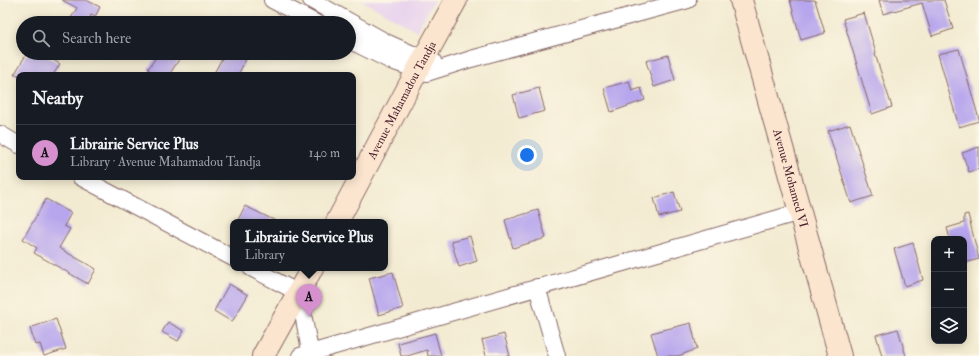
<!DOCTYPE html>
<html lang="en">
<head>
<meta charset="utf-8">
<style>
  body { margin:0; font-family:"IM FELL Double Pica",serif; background:#20242c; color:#f1f3f6 }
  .controls { position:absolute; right:12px; bottom:12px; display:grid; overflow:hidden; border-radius:8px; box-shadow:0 2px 10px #0003 }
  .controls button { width:36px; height:36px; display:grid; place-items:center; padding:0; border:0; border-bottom:1px solid #363941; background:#171b24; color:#f1f3f6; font:20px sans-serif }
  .you { position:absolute; left:527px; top:155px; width:14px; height:14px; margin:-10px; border:3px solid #fff; border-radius:50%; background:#1a73e8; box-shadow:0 0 0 6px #1a73e833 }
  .badge { display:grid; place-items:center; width:26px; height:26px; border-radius:50%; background:#d690ce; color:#111; font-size:13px; font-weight:700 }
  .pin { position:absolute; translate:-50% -33px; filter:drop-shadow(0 1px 2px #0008) }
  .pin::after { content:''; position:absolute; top:21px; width:14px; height:12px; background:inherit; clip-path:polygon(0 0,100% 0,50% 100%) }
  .popup { position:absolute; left:230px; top:219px; width:158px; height:52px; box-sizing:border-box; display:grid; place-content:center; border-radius:8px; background:#171b24; filter:drop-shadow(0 1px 3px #0005); font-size:13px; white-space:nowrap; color:#9ea1a6 }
  .popup b { font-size:15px; color:#f1f3f6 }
  .popup::after { content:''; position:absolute; left:50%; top:100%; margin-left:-8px; border:8px solid transparent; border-top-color:#171b24 }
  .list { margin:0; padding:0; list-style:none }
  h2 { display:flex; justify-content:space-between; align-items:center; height:52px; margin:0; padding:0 16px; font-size:17px }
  h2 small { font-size:13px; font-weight:400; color:#9ea1a6 }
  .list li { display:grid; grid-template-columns:26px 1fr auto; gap:12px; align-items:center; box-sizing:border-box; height:56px; padding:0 16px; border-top:1px solid #363941 }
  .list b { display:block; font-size:15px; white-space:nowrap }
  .list p { margin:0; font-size:13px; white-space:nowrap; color:#9ea1a6 }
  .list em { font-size:13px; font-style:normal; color:#9ea1a6 }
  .icon { flex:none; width:22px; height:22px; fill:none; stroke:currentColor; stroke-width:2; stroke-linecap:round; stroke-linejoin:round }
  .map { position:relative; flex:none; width:979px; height:356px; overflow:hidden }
  .search { position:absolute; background:#171b24; box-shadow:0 2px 10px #0003; left:16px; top:16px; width:340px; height:44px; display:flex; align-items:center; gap:10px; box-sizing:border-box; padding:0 14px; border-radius:22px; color:#9ea1a6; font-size:15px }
  .panel { position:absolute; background:#171b24; box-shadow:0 2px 10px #0003; left:16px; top:72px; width:340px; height:108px; border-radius:8px }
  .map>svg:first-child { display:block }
  .built { fill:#e8d2ee }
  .building { fill:#b7a6ed }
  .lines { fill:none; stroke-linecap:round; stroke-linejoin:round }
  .street-casing { stroke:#856665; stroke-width:18 }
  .secondary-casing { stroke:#856665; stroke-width:24 }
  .street { stroke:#fff; stroke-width:16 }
  .secondary { stroke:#fbe5cf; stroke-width:22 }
  .labels { text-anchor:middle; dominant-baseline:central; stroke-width:4; stroke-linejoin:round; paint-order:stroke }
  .street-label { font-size:12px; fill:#4a1f2b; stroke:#fcf5e5 }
</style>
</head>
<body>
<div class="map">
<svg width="979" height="356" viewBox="0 0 979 356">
  <rect width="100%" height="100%" fill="#fcf5e5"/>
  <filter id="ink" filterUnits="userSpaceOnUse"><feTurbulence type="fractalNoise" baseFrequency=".025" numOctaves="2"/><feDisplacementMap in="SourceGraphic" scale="8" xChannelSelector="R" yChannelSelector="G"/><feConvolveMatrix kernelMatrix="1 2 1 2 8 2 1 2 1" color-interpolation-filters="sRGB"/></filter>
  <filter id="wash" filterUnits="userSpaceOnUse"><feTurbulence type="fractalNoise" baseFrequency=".012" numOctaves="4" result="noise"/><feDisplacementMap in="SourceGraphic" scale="16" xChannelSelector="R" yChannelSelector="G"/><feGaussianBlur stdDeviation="0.9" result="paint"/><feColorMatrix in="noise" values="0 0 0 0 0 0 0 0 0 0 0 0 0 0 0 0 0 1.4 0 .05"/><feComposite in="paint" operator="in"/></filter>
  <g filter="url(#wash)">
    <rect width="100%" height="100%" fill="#f3ebd1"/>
    <path class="built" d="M361 0H434L417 31Z"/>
    <g id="blocks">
      <path class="building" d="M62 0H86L100 7 95 17 91 15 87 23H68L77 8Z
        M790 0H815L825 33 801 40Z
        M879 0H944L953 29 932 36 922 3 883 14Z
        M864 13 876 53 875 54 892 107 872 114 843 19Z
        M959 49 979 119V121L959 127 938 54Z
        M27 53H42L60 64 53 75H14Z
        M159 53H173L180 58 169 75H157L148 69Z
        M225 53H235L246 59 238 75H213Z
        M668 55 675 80 654 87 646 61Z
        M629 81 632 91 641 88 645 100 611 112 604 88Z
        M539 88 545 111 519 118 513 95Z
        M850 124 873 196 851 203 828 131Z
        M979 147V169L969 172 962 153Z
        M674 192 680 212 659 217 654 198Z
        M46 199 71 213 64 226 70 229 59 248 96 269 88 284 34 253 37 248 23 239Z
        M245 206 278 222H237Z
        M538 210 546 238 513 248 505 220Z
        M968 214 979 259 964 263V239H950L947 228 964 223V215Z
        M470 236 477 261 459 267 451 241Z
        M913 243 923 280 905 286 894 249Z
        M393 272 403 308 379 315 369 278Z
        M229 284 248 295 232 322 214 311Z
        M56 319 66 349 44 356 40 344 35 345 30 328Z
        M168 322 184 331 178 341 162 332Z
        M691 323 697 349 678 356H658L651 333Z
        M898 329 906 356H882L876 335Z
        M435 333 441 356H428L427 350 407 356H401L398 343Z
        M504 334 510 356H486L482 340Z"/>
    </g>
  </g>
  <g filter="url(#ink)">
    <use href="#blocks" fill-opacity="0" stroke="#856665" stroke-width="1"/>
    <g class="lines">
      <defs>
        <path id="street" d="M272 0 316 23
          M311 0 388 43 424 59 433 61
          M349 40 391 61 427 73 471 59 688 0
          M0 134 19 145
          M80 177 233 258
          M251 268 299 293 311 356
          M537 287 557 356
          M300 356 800 212"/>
        <g id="secondary">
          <path id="s1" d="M741 0 840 356"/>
          <path id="s2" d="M337 222 417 71 456 0"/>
          <path d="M263 356 312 268"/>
        </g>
      </defs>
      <use href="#street" class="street-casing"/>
      <use href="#secondary" class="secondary-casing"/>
      <use href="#street" class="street"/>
      <use href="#secondary" class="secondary"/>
    </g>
  </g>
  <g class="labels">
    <g class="street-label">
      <text stroke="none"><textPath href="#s2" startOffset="138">Avenue Mahamadou Tandja</textPath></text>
      <text stroke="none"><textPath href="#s1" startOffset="185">Avenue Mohamed VI</textPath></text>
    </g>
  </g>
</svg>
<div class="controls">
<button>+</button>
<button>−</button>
<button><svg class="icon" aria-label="layers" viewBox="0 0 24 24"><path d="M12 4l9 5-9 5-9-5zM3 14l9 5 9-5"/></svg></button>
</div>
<div class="you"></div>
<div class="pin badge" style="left:309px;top:317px">A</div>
<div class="popup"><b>Librairie Service Plus</b>Library</div>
<div class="search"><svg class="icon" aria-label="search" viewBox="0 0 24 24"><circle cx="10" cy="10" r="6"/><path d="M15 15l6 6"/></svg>Search here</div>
<section class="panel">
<h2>Nearby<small></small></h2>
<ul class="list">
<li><span class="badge">A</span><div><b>Librairie Service Plus</b><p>Library · Avenue Mahamadou Tandja</p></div><em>140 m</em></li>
</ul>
</section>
</div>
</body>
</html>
